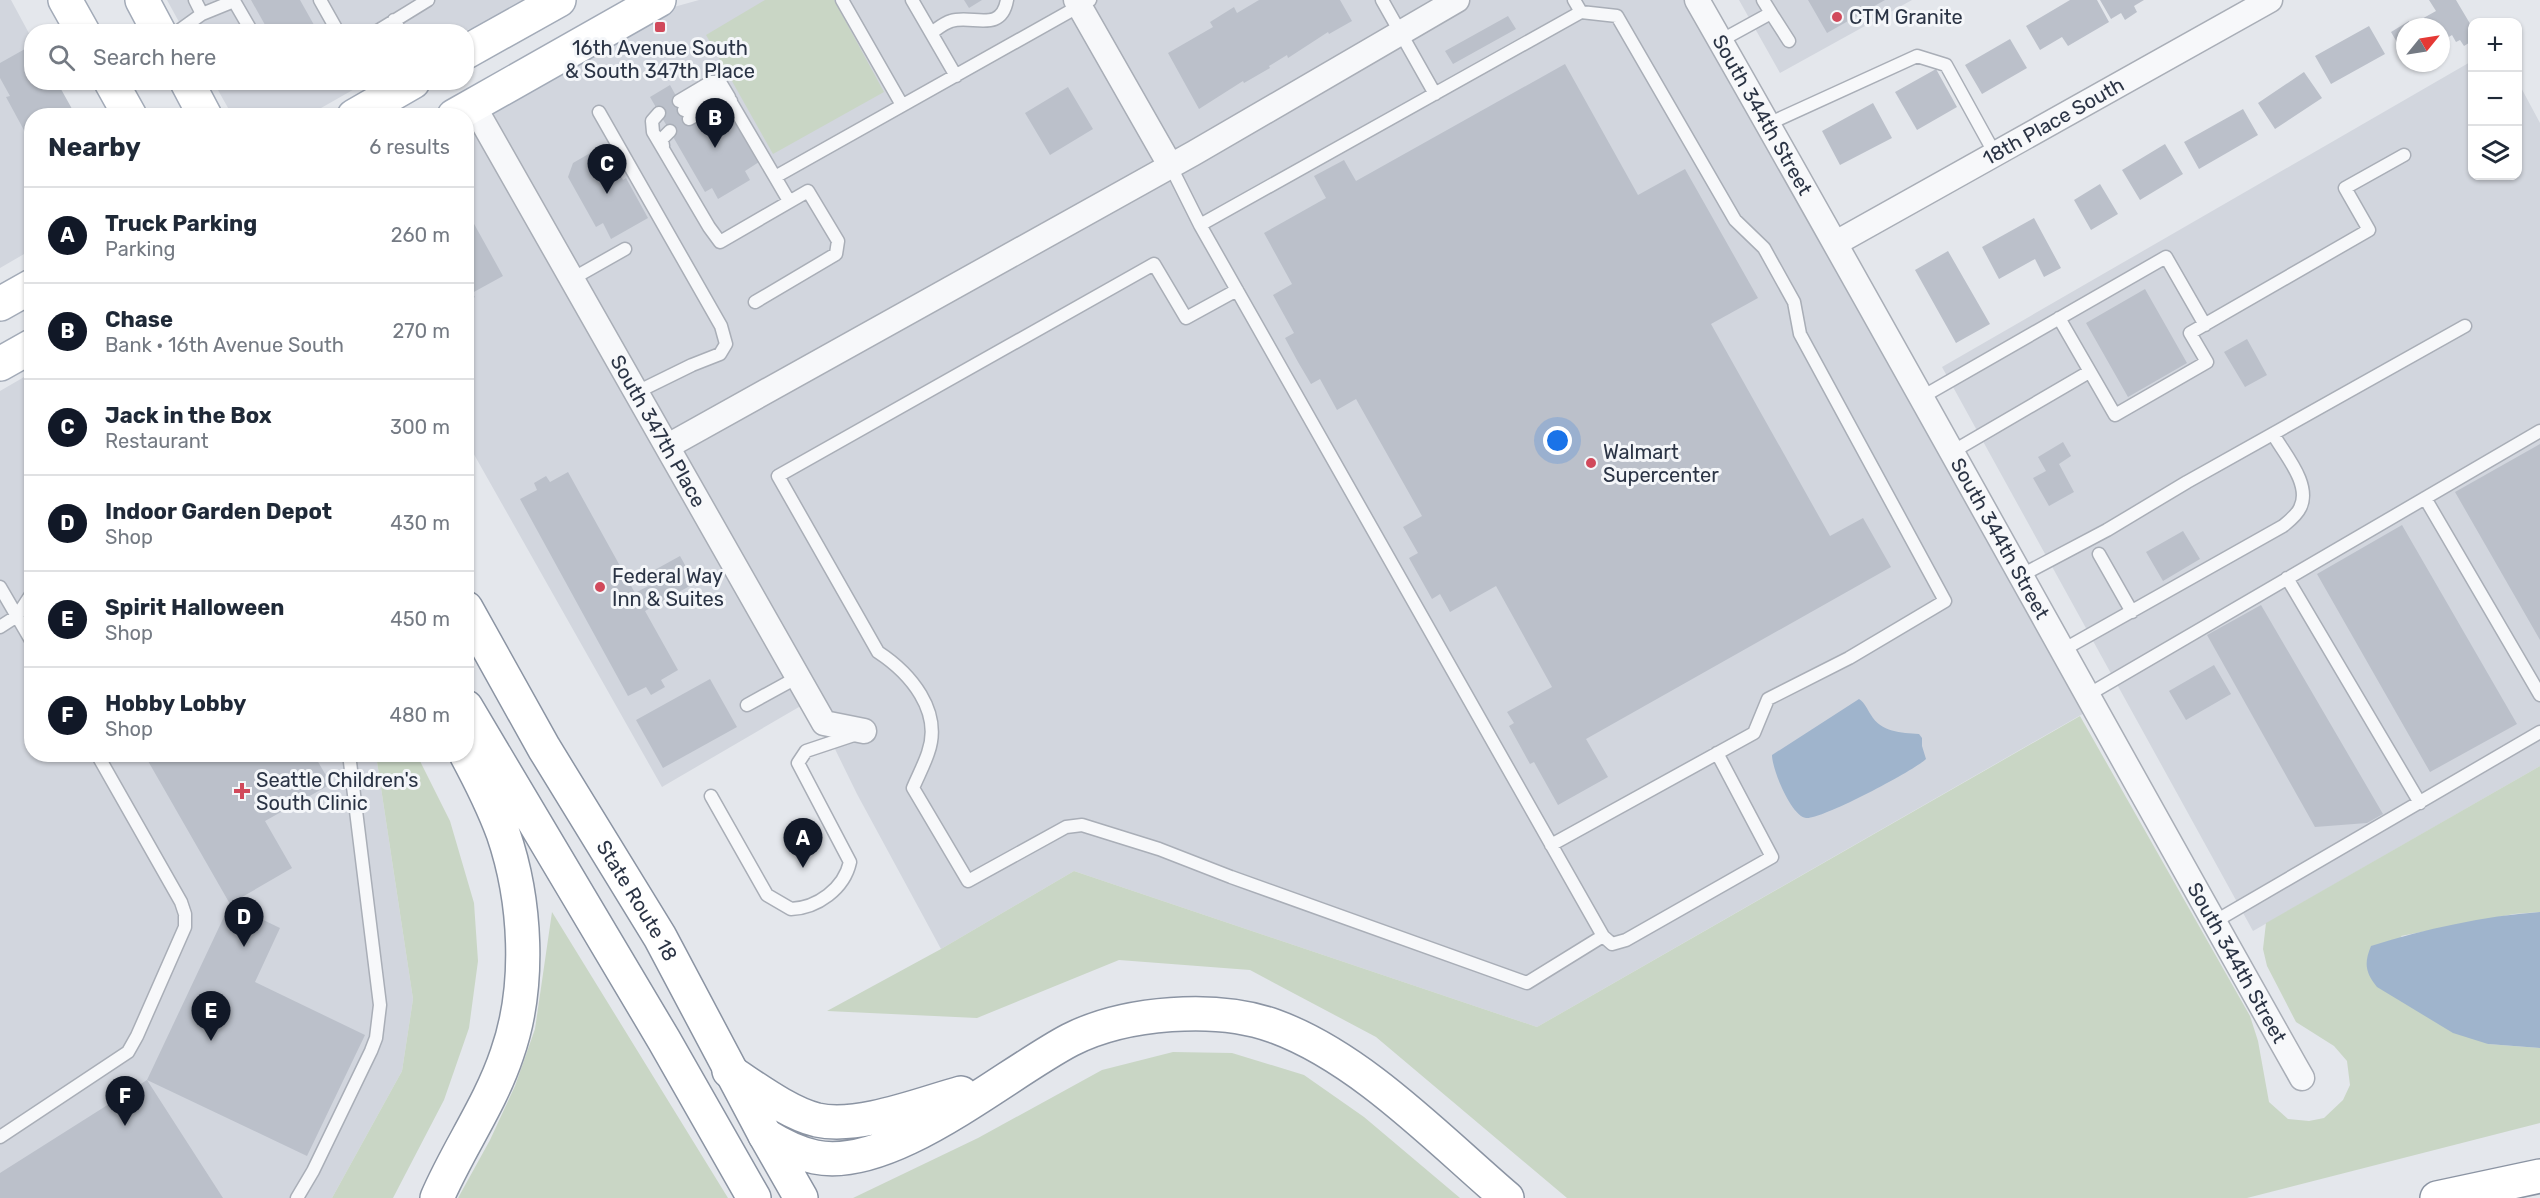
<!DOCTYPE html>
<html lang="en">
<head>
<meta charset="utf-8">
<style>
  body { margin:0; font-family:Rubik,sans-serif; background:#f6f6f7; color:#1f2937 }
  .controls { position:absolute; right:18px; top:18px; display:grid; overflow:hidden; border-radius:12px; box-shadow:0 2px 4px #0004 }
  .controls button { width:54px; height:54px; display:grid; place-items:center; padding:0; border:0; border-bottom:2px solid #e0e1e3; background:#fff; color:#1f2937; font:30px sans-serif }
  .compass { position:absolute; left:2396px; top:18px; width:54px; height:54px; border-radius:50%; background:#fff; box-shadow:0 2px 4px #0004; rotate:60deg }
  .you { position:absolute; left:1558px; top:441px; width:21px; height:21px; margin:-15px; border:4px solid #fff; border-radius:50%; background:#1a73e8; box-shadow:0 0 0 9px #1a73e833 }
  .badge { display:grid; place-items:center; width:39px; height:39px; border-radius:50%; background:#111827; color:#fff; font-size:20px; font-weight:700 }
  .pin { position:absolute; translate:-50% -50px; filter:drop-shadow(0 2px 3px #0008) }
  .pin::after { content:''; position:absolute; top:32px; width:21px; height:18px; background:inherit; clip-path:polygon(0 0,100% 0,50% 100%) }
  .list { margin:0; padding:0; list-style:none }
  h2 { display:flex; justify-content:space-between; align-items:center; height:78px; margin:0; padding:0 24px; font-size:26px }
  h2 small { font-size:20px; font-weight:400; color:#747a83 }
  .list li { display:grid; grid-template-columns:39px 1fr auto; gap:18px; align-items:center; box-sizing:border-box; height:96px; padding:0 24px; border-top:2px solid #e0e1e3 }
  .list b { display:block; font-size:22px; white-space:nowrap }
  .list p { margin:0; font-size:20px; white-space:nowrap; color:#747a83 }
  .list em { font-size:20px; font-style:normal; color:#747a83 }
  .icon { flex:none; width:33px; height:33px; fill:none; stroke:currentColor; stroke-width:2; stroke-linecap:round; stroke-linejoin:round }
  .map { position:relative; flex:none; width:2540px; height:1198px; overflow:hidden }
  .search { position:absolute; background:#fff; box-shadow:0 2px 4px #0004; left:24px; top:24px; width:450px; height:66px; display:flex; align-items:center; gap:15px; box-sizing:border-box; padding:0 21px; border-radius:24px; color:#747a83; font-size:22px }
  .panel { position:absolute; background:#fff; box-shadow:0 2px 4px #0004; left:24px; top:108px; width:450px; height:654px; border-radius:24px }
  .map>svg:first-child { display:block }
  .built { fill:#d2d6de }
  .green { fill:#c9d6c5 }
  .water { fill:#9fb4cc }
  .building { fill:#bbc0ca }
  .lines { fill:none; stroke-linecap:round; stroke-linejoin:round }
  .service-casing { stroke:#a9aeb7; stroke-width:15 }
  .minor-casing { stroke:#a9aeb7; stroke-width:27 }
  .primary-casing { stroke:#a3abb8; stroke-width:36 }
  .trunk-casing { stroke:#8b94a3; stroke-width:36 }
  .motorway-casing { stroke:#8b94a3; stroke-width:36 }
  .service { stroke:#f7f8fa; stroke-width:12 }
  .minor { stroke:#f7f8fa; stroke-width:24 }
  .primary { stroke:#fff; stroke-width:33 }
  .trunk { stroke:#fff; stroke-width:33 }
  .motorway { stroke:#fff; stroke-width:33 }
  .poi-dot { fill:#d1495b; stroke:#f4f6f9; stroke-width:2 }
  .labels { text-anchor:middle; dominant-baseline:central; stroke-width:6; stroke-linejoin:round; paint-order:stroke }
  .poi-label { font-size:20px; fill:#2b3445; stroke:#f4f6f9; text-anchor:start }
  .street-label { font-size:20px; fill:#2b3445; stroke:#f4f6f9 }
</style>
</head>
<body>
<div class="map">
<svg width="2540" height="1198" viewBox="0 0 2540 1198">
  <rect width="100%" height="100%" fill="#e4e7ec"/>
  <path class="built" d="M0 0H11L31 37V250L0 268Z
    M167 0H532L491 23 460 32 184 31Z
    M699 0H1697L2093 708 1537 1027 1074 871 941 949 857 794 811 700 662 787 467 442 466 120 656 12Z
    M1739 0H1912L1780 73Z
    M2472 61V176H2518V82L2540 123V766L2253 931 1942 367Z
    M214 83H365L307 116 232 115Z
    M31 373 32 754 376 755 413 999 402 1071 332 1198H0V391Z"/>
  <path class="green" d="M765 0H834L884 92 773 154 706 35Z
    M2080 716 2250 1016 2258 1041 2269 1102 2288 1119 2309 1121 2324 1118 2343 1100 2350 1085 2347 1061 2334 1046 2296 1022 2267 966 2263 949 2266 923 2540 766V912L2514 914 2401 936 2488 1044 2540 1048V1123L2247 1198H1567L1376 1037 1250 970 1119 960 977 1018 827 1011 941 949 1074 871 1537 1027Z
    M376 755H417L450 821 474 903 478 961 469 1028 444 1100 393 1198H332L402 1071 413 999Z
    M552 912 728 1198H458L490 1140 515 1086 535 1029Z
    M1173 1052 1232 1053 1304 1075 1364 1117 1460 1198H853L978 1138 1102 1070Z"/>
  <path class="water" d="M1859 699C1865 703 1867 709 1871 715 1881 732 1901 733 1919 734L1922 738V746L1926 759C1915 770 1821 820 1806 818 1791 816 1772 769 1772 755Z
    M2540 912V1048L2488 1044 2453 1033 2377 987C2365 972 2364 963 2371 946 2425 929 2484 916 2540 912Z"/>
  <path class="building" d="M251 0H300L318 32H269Z
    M964 0H982L969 8Z
    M1259 0H1340L1352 21 1329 34 1328 32 1288 58 1287 55 1269 66 1270 68 1244 83 1243 81 1199 109 1168 53 1213 27 1210 22 1234 7 1237 13Z
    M1808 0H1885L1827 33Z
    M2070 0H2097L2109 22 2068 46 2062 37 2040 50 2026 26Z
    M2100 0H2144L2134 6 2137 12 2125 20 2121 13 2111 19Z
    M2429 0H2456L2472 27V41L2464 46 2460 40 2456 42 2452 35 2441 42V27H2405V56L2391 32 2409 21 2411 25 2436 11Z
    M1508 16 1516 29 1453 64 1445 51Z
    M2369 26 2385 54 2331 84 2315 56Z
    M2010 39 2027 68 1982 94 1965 65Z
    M32 45V82H57L76 116H32V145L6 97 10 96 0 78V63Z
    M1565 64 1638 195 1685 169 1758 298 1711 324 1830 536 1863 518 1891 567 1586 739 1608 777 1558 805 1534 762 1530 764 1509 726 1514 723 1507 712 1552 687 1496 586 1450 612 1440 594 1432 599 1409 558 1418 553 1403 527 1422 516 1356 399 1337 410 1320 379 1311 384 1298 362 1285 338 1294 333 1273 295 1292 284 1264 233 1326 198 1314 176 1344 160 1356 181Z
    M1936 69 1957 107 1917 130 1895 92Z
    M2304 72 2322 98 2275 129 2258 103Z
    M670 85 691 123 709 112 712 117 728 108 759 162 745 171 750 180 718 199 712 188 705 192 650 97Z
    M1068 87 1093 129 1050 155 1025 113Z
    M1873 103 1892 138 1840 165 1822 131Z
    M2243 109 2258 135 2199 169 2184 142Z
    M2165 144 2183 174 2140 200 2122 170Z
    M604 145 623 180 626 178 648 218 611 239 603 223 596 227 568 177 573 163Z
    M2100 184 2118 214 2091 230 2074 200Z
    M2034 218 2061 268 2044 277 2035 259 1999 279 1982 247Z
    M473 222 503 276 472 293 475 297 466 302V226Z
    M1948 251 1990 324 1956 343 1915 270Z
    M2145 289 2187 363 2128 397 2086 323Z
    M2247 339 2267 375 2245 387 2224 352Z
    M2063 442 2071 456 2059 464 2074 492 2049 506 2033 478 2046 471 2038 457Z
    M2540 444V640L2455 492Z
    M568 472 635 593 656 582 651 572 680 556 695 583 645 611 678 670 661 680 665 687 651 695 646 687 628 696 520 499 537 490 534 483 546 476 550 482Z
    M2402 525 2517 724 2430 772 2317 574Z
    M2183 531 2200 559 2163 581 2146 552Z
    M2261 605 2383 814 2367 823 2315 827 2207 635Z
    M2214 665 2231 694 2186 720 2169 691Z
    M710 679 737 727 663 768 636 720Z
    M144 754H327L317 760 331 784 265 821 292 868 230 904Z
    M230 904 280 928 255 982 365 1035 307 1156 147 1080 223 1198H0V1173L147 1080Z"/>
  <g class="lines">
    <defs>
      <path id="service" d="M320 0 338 32
        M842 0 902 105
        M912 0 956 76
        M1382 0 1435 94
        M1574 0 1581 12
        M1771 13 1789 41
        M202 14 234 1 252 32
        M394 20 401 32
        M177 32 202 14 195 0
        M376 32 428 0
        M931 33C937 29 944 23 951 21 972 14 1001 34 1007 0
        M1720 41 1771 13 1763 0
        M679 101 711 82H720L729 97
        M684 110 715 92H725L775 177
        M599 112 721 326 726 344 720 354 692 365 637 392
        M659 113 652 121 653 132 709 227 720 242 808 191 838 241 836 254 755 302
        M689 119 724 99 731 101
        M1768 124 1917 56 1946 65 1995 154
        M663 146 662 139 670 131
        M1170 165 1200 225 1603 936 1612 944 1626 940 1772 857 1717 753
        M789 201 775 177 1090 0
        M1200 225 1581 12 1617 16 1735 220 1764 248 1794 302 1800 334 1945 601 1849 658 1768 699 1754 733 1551 845
        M572 279 625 249
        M1237 290 1186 318 1154 264 778 476 878 652C910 673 943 711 928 753 924 765 918 776 913 788L968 881 1066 827 1082 825 1159 849 1231 877 1527 983 1603 936
        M2059 318 2115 415 2207 362 2190 333 2369 230 2345 188 2404 155
        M1922 397 2166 257 2205 325
        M1952 452 2089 372
        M2425 498 2540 695
        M2099 554 2132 612
        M2020 576 2107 530 2187 482 2465 326
        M2287 578 2420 803
        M0 587 32 642
        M0 627 17 616 32 593
        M2061 651 2283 526C2289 521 2297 515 2300 508 2312 485 2285 455 2273 434
        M2086 696 2540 431
        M747 705 798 677
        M711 796 767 895 791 909C817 908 844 889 850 862L798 763 806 751 857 734
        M2214 922 2540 732
        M0 1137 128 1052 137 1036 185 927V914L181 902 97 754
        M297 1198 313 1171 371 1051 376 1038 380 1005 349 754"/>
      <g id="minor">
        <path d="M1076 0 1170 165"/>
        <path id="s1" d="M1697 0C1902 358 2099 719 2302 1078"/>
        <path id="s2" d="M473 105 824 723 864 731"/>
        <path id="s3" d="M1836 243 2270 0"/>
        <path d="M668 446 1194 153 1457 0"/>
      </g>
      <path id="primary" d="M65 0 83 32
        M142 0 159 32
        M466 52 559 0
        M111 82 130 116
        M187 82 205 116
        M354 116 413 82
        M454 116 659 0
        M0 304 32 286
        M0 364 32 346"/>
      <g id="trunk">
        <path id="s4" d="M466 608 544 748 660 937 765 1135"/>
      </g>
      <path id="motorway" d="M466 707 664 1040 754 1198
        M729 1071C754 1087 788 1113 817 1120 859 1129 921 1104 961 1093
        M765 1135C781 1145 796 1153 815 1157 891 1173 1003 1075 1070 1040 1125 1012 1216 1005 1274 1026 1360 1057 1438 1139 1507 1198
        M765 1135 801 1198
        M437 1198C458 1149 490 1105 507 1054 531 986 526 900 503 833 493 806 480 780 466 754
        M2437 1198 2540 1176"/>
    </defs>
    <use href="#service" class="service-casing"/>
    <use href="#minor" class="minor-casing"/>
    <use href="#primary" class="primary-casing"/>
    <use href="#trunk" class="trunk-casing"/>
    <use href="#motorway" class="motorway-casing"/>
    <use href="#service" class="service"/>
    <use href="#minor" class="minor"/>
    <use href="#primary" class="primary"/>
    <use href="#trunk" class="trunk"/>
    <use href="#motorway" class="motorway"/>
  </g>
  <g class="poi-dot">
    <circle cx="1837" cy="17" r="6"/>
    <rect x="654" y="21" width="12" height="12" rx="3"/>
    <circle cx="1591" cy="463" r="6"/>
    <circle cx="600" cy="587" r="6"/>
    <path d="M239 782h6v6h6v6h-6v6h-6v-6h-6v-6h6z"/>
  </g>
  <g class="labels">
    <g class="poi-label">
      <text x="1849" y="17">CTM Granite</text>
      <text x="660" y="48" text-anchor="middle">16th Avenue South<tspan x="660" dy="23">&amp; South 347th Place</tspan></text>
      <text x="1603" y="452">Walmart<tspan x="1603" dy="23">Supercenter</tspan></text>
      <text x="612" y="576">Federal Way<tspan x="612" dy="23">Inn &amp; Suites</tspan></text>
      <text x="256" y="780">Seattle Children's<tspan x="256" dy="23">South Clinic</tspan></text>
    </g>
    <g class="street-label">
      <text stroke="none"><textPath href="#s1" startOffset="132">South 344th Street</textPath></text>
      <text stroke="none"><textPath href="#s3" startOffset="249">18th Place South</textPath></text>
      <text stroke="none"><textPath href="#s2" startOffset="375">South 347th Place</textPath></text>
      <text stroke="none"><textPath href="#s1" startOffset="618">South 344th Street</textPath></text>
      <text stroke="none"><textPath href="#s4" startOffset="339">State Route 18</textPath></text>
      <text stroke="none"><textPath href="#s1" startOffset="1104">South 344th Street</textPath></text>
    </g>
  </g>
</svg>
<div class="controls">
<button>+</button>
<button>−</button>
<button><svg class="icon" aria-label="layers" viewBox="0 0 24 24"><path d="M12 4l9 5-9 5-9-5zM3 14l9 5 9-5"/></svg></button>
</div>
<svg class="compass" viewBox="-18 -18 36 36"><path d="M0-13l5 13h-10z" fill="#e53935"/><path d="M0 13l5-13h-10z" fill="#747a83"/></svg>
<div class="you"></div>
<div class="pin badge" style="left:803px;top:868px">A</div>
<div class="pin badge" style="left:715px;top:148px">B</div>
<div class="pin badge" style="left:607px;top:194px">C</div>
<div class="pin badge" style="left:244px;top:947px">D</div>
<div class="pin badge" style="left:211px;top:1041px">E</div>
<div class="pin badge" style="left:125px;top:1126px">F</div>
<div class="search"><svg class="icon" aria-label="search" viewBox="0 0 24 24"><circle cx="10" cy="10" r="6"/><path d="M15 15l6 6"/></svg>Search here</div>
<section class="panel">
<h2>Nearby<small>6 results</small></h2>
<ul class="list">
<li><span class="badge">A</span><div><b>Truck Parking</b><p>Parking</p></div><em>260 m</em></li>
<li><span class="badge">B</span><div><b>Chase</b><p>Bank · 16th Avenue South</p></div><em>270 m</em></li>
<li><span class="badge">C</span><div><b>Jack in the Box</b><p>Restaurant</p></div><em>300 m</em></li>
<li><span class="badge">D</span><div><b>Indoor Garden Depot</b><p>Shop</p></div><em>430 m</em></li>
<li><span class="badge">E</span><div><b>Spirit Halloween</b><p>Shop</p></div><em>450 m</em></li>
<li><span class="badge">F</span><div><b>Hobby Lobby</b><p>Shop</p></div><em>480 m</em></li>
</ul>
</section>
</div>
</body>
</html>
